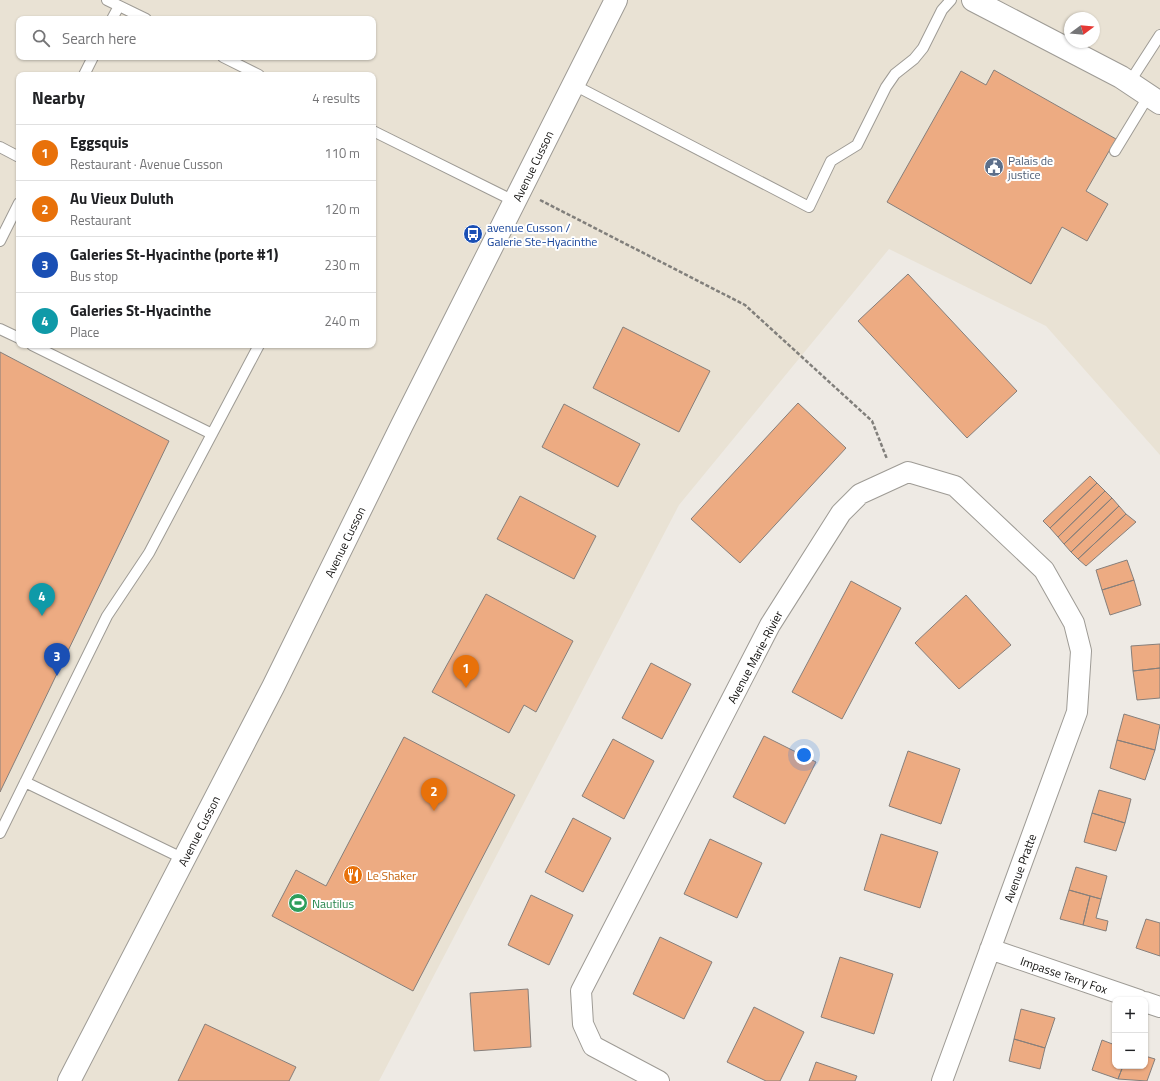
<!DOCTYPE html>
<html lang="en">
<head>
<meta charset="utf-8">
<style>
  body { margin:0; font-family:"Titillium Web",sans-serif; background:#f2f2f2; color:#202124 }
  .controls { position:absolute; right:12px; bottom:12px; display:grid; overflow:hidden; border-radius:8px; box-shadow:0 1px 3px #0004 }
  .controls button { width:36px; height:36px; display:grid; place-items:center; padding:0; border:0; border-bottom:1px solid #e0e0e0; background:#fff; color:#202124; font:20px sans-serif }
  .compass { position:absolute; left:1064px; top:12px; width:36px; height:36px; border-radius:50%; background:#fff; box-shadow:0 1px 3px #0004; rotate:74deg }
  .you { position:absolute; left:804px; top:755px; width:14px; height:14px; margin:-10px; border:3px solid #fff; border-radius:50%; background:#1a73e8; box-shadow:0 0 0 6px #1a73e833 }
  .badge { display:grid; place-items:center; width:26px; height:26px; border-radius:50%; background:#2563eb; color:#fff; font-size:13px; font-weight:700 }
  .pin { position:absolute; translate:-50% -33px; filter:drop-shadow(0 1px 2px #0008) }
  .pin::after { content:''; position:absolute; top:21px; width:14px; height:12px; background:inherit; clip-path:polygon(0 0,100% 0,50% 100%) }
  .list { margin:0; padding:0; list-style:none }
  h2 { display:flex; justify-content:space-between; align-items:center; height:52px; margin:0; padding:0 16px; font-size:17px }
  h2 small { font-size:13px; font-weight:400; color:#757577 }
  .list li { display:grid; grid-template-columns:26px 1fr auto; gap:12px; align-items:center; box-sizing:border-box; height:56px; padding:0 16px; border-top:1px solid #e0e0e0 }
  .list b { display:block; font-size:15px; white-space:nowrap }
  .list p { margin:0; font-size:13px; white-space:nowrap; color:#757577 }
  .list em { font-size:13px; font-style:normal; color:#757577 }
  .icon { flex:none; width:22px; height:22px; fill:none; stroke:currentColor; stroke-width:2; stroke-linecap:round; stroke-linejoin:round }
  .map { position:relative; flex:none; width:1160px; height:1081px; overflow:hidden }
  .search { position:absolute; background:#fff; box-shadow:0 1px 3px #0004; left:16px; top:16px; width:360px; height:44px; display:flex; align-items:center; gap:10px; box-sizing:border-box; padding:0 14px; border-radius:8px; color:#757577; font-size:15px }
  .panel { position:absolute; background:#fff; box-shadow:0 1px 3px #0004; left:16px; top:72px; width:360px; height:276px; border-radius:8px }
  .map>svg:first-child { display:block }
  .built { fill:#e9e2d4; fill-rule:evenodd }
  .building { fill:#edab82; stroke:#867f7b }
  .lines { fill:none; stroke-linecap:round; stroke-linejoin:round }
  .lane-casing { stroke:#9e9b95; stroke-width:12 }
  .street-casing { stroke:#9e9b95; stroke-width:22 }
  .secondary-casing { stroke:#9e9b95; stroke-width:24 }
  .path { stroke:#817f7b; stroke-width:2.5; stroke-dasharray:4 2; stroke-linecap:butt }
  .lane { stroke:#fff; stroke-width:10 }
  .street { stroke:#fff; stroke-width:20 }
  .secondary { stroke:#fff; stroke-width:22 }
  .labels { text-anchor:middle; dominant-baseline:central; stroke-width:4; stroke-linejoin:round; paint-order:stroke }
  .service-label { font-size:12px; fill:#4e5e75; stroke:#fff; text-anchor:start }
  .street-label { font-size:12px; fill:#141311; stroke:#fff }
  .transit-label { font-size:12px; fill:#164399; stroke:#fff; text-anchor:start }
  .food-label { font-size:12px; fill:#c56008; stroke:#fff; text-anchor:start }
  .leisure-label { font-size:12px; fill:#27864d; stroke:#fff; text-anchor:start }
</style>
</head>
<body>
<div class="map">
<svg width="1160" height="1081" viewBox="0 0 1160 1081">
  <rect width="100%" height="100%" fill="#eeeae4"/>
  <path class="built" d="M0 0H1160V455L1046 326 889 249 679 505 379 1081H0ZM1070 18H1094V42H1070ZM19 19H373V57H19ZM19 75H373V345H19Z"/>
  <path class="building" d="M994 70 1116 139 1086 191 1108 204 1087 241 1062 227 1031 284 887 202 961 71 986 85Z
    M908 274 1017 391 967 438 858 321Z
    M623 327 710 371 679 432 593 388Z
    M0 352 169 441 0 792Z
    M798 403 846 448 740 563 691 519Z
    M564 404 640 444 618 487 542 447Z
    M1090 476 1097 483 1050 528 1043 521Z
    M1097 483 1105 491 1058 537 1050 528Z
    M1105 491 1112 498 1064 544 1058 537Z
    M520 496 596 536 574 579 497 539Z
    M1112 498 1119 506 1071 552 1064 544Z
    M1119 506 1126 514 1078 559 1071 552Z
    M1126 514 1136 522 1086 566 1078 559Z
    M1127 560 1134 580 1102 590 1096 570Z
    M1134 580 1141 605 1110 615 1102 590Z
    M851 581 901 608 842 719 792 692Z
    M486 594 573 641 536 712 524 705 509 733 432 692Z
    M966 595 1011 645 959 689 915 643Z
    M1160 644V668L1133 671 1131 646Z
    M651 663 691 684 662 739 622 718Z
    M1160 668V698L1137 700 1133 671Z
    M1124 714 1160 725 1155 750 1117 740Z
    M764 736 816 762 785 824 733 797Z
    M404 737 515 795 413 991 272 916 296 870 326 886Z
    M613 739 654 761 624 819 582 796Z
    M1117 740 1155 750 1145 780 1110 768Z
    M908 751 960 769 941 824 889 806Z
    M1099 790 1131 799 1125 823 1092 813Z
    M1092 813 1125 823 1116 851 1084 842Z
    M573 818 611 838 583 892 545 872Z
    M881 834 938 852 920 908 864 890Z
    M710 839 762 863 737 918 684 894Z
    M1076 867 1107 876 1101 899 1069 890Z
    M1069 890 1090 896 1083 925 1060 919Z
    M531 895 573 915 549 965 508 945Z
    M1090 896 1101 899 1096 918 1108 921 1106 931 1083 925Z
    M1146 919 1160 923V956L1136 948Z
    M660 937 712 962 684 1019 633 994Z
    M840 957 893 974 874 1034 821 1017Z
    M528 989 531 1047 474 1051 470 993Z
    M754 1007 804 1032 780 1081H766L727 1062Z
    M1021 1009 1055 1018 1045 1048 1014 1039Z
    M205 1024 296 1067 289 1081H178Z
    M1014 1039 1045 1048 1040 1069 1009 1061Z
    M1102 1040 1115 1045V1066H1123L1118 1079 1092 1070Z
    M1145 1056 1155 1059 1147 1081 1118 1079 1123 1066H1145Z
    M816 1062 857 1076 855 1081H809Z"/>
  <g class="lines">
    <defs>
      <path id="lane" d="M107 0 146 19
        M112 19 119 6
        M223 57 259 75
        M84 75 93 57
        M1129 83 1160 35
        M574 85 809 207 831 161 857 145 886 87 895 74 914 59 923 48 942 10 951 0
        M373 131 516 202
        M0 147 19 157
        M1115 151 1149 95
        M0 241 19 203
        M0 329 19 338
        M32 345 212 434
        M25 782 184 859
        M0 833 107 616 149 553 259 345"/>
      <path id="street" d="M990 949 1139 1000
        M1145 1002 1160 1007
        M659 1081 593 1046 583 1024 581 991 770 625 841 513 860 494 908 472 955 486 1044 570 1074 623 1081 651 1077 712 942 1081"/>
      <path id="secondary" d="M973 0 1121 77 1160 103
        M69 1081 273 687 402 425 616 0"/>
    </defs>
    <use href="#lane" class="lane-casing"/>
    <use href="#street" class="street-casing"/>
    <use href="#secondary" class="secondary-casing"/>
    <path class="path" d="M540 200 745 305 872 421 887 459"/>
    <use href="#lane" class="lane"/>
    <use href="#street" class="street"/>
    <use href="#secondary" class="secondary"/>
  </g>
  <defs>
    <symbol id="civic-disc" viewBox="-11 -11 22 22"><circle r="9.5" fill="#5c6f8a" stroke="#fff"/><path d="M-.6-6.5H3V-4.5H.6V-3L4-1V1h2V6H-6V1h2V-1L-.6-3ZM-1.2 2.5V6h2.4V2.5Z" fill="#fff"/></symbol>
    <symbol id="bus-disc" viewBox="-11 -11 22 22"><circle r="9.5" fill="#1a4fb4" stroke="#fff"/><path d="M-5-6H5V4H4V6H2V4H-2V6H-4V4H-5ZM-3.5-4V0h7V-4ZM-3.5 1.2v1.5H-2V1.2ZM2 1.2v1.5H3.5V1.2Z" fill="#fff"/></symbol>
    <symbol id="restaurant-disc" viewBox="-11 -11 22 22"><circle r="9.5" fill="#e8710a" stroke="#fff"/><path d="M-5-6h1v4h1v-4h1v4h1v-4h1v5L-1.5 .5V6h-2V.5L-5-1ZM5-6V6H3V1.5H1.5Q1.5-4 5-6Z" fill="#fff"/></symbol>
    <symbol id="stadium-disc" viewBox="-11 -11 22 22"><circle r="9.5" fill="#2e9e5b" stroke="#fff"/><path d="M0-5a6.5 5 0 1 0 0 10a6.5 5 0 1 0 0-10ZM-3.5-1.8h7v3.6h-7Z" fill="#fff"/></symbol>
  </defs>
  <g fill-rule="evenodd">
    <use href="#civic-disc" x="983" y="156" width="22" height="22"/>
    <use href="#bus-disc" x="462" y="223" width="22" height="22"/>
    <use href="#restaurant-disc" x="342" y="864" width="22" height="22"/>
    <use href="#stadium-disc" x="287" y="892" width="22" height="22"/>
  </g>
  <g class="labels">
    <g class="service-label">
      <text x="1008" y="160">Palais de<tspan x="1008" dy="14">justice</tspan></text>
    </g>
    <g class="street-label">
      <text transform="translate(533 166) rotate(-64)">Avenue Cusson</text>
      <text transform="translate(345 542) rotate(-64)">Avenue Cusson</text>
      <text transform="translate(755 657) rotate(-62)">Avenue Marie-Rivier</text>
      <text transform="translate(199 831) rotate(-63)">Avenue Cusson</text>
      <text transform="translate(1020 868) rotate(-70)">Avenue Pratte</text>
      <text transform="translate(1064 975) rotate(19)">Impasse Terry Fox</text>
    </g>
    <g class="transit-label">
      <text x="487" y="227">avenue Cusson /<tspan x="487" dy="14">Galerie Ste-Hyacinthe</tspan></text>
    </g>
    <g class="food-label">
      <text x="367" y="875">Le Shaker</text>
    </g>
    <g class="leisure-label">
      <text x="312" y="903">Nautilus</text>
    </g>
  </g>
</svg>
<div class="controls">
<button>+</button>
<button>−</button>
</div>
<svg class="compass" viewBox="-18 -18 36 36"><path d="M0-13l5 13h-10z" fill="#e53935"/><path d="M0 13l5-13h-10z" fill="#757577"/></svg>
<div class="you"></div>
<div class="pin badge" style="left:466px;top:688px;background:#e8710a">1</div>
<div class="pin badge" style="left:434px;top:811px;background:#e8710a">2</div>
<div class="pin badge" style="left:57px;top:676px;background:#1a4fb4">3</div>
<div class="pin badge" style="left:42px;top:616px;background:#0f9aa8">4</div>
<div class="search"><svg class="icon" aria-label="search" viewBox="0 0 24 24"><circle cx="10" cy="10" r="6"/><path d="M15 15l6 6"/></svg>Search here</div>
<section class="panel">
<h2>Nearby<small>4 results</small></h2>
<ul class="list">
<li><span class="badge" style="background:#e8710a">1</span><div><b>Eggsquis</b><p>Restaurant · Avenue Cusson</p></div><em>110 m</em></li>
<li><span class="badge" style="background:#e8710a">2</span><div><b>Au Vieux Duluth</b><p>Restaurant</p></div><em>120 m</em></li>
<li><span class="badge" style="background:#1a4fb4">3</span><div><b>Galeries St-Hyacinthe (porte #1)</b><p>Bus stop</p></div><em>230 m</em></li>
<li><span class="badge" style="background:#0f9aa8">4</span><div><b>Galeries St-Hyacinthe</b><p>Place</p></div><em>240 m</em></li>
</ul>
</section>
</div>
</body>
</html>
